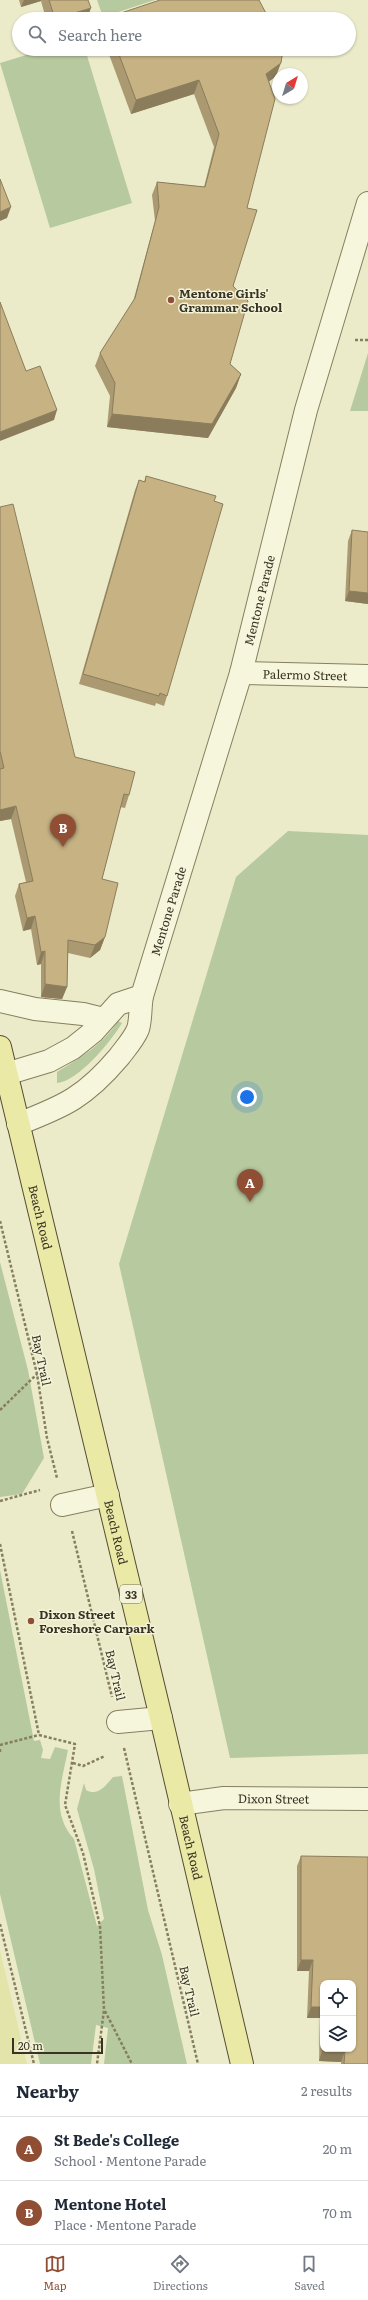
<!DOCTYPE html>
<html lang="en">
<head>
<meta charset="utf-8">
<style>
  body { margin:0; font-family:Literata,serif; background:#f6f6f7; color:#1f2937 }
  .controls { position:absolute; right:12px; bottom:12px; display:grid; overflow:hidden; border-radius:8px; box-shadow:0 1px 3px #0004 }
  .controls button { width:36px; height:36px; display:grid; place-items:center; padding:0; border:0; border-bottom:1px solid #e0e1e3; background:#fff; color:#1f2937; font:20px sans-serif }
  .compass { position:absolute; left:272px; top:68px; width:36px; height:36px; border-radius:50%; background:#fff; box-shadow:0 1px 3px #0004; rotate:38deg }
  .scale { position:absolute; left:12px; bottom:10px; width:91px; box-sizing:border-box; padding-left:4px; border:2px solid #383322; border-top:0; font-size:11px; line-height:14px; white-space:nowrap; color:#383322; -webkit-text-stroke:3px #f3f3d9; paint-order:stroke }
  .you { position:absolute; left:247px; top:1097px; width:14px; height:14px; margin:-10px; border:3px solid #fff; border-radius:50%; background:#1a73e8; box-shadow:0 0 0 6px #1a73e833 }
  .badge { display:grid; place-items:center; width:26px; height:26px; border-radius:50%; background:#904f35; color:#fff; font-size:13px; font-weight:700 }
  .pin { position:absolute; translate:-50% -33px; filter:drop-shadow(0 1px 2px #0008) }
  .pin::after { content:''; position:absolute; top:21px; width:14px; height:12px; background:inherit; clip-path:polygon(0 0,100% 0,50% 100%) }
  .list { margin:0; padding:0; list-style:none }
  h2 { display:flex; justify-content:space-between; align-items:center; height:52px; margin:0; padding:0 16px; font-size:17px }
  h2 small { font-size:13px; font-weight:400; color:#747a83 }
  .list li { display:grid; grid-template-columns:26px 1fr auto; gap:12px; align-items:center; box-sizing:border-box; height:64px; padding:0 16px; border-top:1px solid #e0e1e3 }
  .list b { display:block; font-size:15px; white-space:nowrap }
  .list p { margin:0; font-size:13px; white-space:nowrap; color:#747a83 }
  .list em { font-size:13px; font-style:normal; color:#747a83 }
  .icon { flex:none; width:22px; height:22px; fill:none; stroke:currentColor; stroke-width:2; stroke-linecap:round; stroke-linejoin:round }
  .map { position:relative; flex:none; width:368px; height:2064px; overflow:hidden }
  .search { position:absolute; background:#fff; box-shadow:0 1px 3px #0004; left:12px; right:12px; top:12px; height:44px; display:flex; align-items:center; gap:10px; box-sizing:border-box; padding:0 14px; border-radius:22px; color:#747a83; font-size:15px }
  .sheet { height:180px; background:#fff }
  nav { display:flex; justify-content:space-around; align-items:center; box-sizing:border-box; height:56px; border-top:1px solid #e0e1e3; background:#fff; font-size:11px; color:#747a83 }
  nav a { display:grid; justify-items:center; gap:2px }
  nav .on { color:#904f35 }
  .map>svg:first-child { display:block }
  .green { fill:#b7c99e }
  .sand { fill:#e2e4aa }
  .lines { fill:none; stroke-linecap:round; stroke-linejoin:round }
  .minor-casing { stroke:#867f5f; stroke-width:24 }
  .major-casing { stroke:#554d33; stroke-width:24 }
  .path { stroke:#867f5f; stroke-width:2.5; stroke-dasharray:3 2; stroke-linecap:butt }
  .minor { stroke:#f6f6dc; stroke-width:22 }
  .major { stroke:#eae9a6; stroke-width:22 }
  .wall { fill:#aa9971; fill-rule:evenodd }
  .shaded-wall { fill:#8b7d5c }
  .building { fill:#c6b283; stroke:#8b7d5c }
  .poi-dot { fill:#904f35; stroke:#f3f3d9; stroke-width:1.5 }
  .labels { text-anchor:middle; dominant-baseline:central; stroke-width:3; stroke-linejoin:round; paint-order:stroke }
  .shield { fill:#f3f3d9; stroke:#706d59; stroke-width:1 }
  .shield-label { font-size:11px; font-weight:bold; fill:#383322 }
  .poi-label { font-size:12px; font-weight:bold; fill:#383322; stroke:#f3f3d9; text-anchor:start }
  .street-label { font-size:12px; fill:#383322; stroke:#f3f3d9 }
</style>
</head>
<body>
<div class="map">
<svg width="368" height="2064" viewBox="0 0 368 2064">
  <rect width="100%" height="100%" fill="#ebebca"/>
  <path class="green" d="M97 0H155L103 17Z
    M46 49H85L132 203 50 228 0 63Z
    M368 353V411H350Z
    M288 831 368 835V1754L230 1758 119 1264 236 877Z
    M118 1021 122 1023C112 1040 78 1082 57 1083V1072C80 1058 104 1044 118 1021Z
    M0 1262 28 1370 44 1458 22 1494 0 1497Z
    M0 1570 34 1741 40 1740 43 1750 41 1758 50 1759 55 1747 68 1750C62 1781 50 1813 74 1839L97 1926 104 1919 94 1869 77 1809 84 1783 86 1790C98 1797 106 1785 113 1777L122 1776 148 1910 162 1955 187 2064H104L108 2028 96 2025 91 2064H40L0 1894Z"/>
  <path class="sand" d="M0 1950 27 2064H0Z"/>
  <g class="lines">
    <defs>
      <g id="minor">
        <path id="s1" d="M241 673 368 676"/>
        <path d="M0 1001 35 1009 83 1014 103 1019"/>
        <path d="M6 1074 49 1061 73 1048 93 1032 118 1004 142 996"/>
        <path id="s2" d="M18 1124C65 1106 85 1097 119 1057 125 1049 134 1039 138 1029 141 1020 140 1006 142 996L241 673 306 410 368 203"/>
        <path d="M62 1505 108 1495"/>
        <path d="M118 1722 161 1718"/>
        <path id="s3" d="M180 1804 224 1798 368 1799"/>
      </g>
      <g id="major">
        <path id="s4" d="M0 1047 161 1718 242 2064"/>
      </g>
    </defs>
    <use href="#minor" class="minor-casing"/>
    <use href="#major" class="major-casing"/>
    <path class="path" d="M355 340H368
      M0 1221 37 1374 47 1438 57 1478
      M0 1410 37 1374
      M0 1501 40 1490
      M72 1531 112 1697
      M0 1544 39 1735 75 1744 65 1805 83 1853 100 1926 104 2010 97 2064
      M0 1745 39 1735
      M124 1748 198 2064
      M0 1749V1752
      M73 1763 83 1766 105 1756
      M0 1924 34 2064
      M105 2011 132 2064"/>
    <use href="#minor" class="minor"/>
    <use href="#major" class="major"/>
  </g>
  <path class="wall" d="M19 0H88L87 19H46L41 1 21 7Z
    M107 49H283L276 76 268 82 247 208 233 286 230 364 241 374 236 388 208 438 107 427 110 396 95 366 100 353 133 302 155 221 152 195 157 182 204 187 214 147 194 94 131 114Z
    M146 476 167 696 164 706 156 703 155 706 79 684 135 490 139 480 144 482Z
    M0 507 75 757 129 795 125 808 120 807 102 879 105 937 100 950 90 958 68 953 67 987 62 999 41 997V964L37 965 31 929 23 931 15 896 19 884 26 882 11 819 0 821Z
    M352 530 368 604 345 601 348 541Z
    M301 1856 368 2064H341V2062L319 2061 320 2018H307L309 1971H297V1866ZM323 1983 353 2049H323Z"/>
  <path class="shaded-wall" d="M24 0H41V1L21 7Z
    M91 8 87 19H55Z
    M281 63 276 76 261 88 266 74Z
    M199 80 194 94 131 114 136 100Z
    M11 207 7 218 0 221V212Z
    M241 374 236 388 208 438 107 427 112 414Z
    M57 410 54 420 0 441V432Z
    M349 591 368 593V604L345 601Z
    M16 806 11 819 0 821V810Z
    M35 916 31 929 23 931 27 918Z
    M105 937 100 950 90 958 95 945Z
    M45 951 41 964 37 965 41 952Z
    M45 984 67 987 62 999 41 997Z
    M301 1960H313L309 1971H297Z
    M311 2007H323V2010L320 2018H307Z
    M322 2051H345L341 2062 319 2061Z"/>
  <path class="building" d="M49 0H88L91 8 55 19Z
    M160 0H259L269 19H106V18Z
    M117 49H283L281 63 266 74 275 99 247 208 257 210 233 286 248 301 230 364 241 374 212 424 112 414 115 383 100 353 135 298 159 207 157 182 205 187 219 134 199 80 136 100Z
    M0 179 11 207 0 212Z
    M0 302 26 371 40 366 57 410 0 432Z
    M146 476 216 496 214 501 223 504 167 696 160 693 159 696 83 674 139 480 145 482Z
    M13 504 75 757 135 772 129 795 124 794 102 879 118 883 105 937 95 945 68 940 67 987 45 984V951L41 952 35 916 27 918 19 884 33 881 16 806 0 810V769L4 768 0 751V507Z
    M352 530 368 532V593L349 591Z
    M301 1856 368 1857V2064H344L345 2051H322L323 2035V2049H353V1983H323V2007H311L313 1960H301Z"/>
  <g class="poi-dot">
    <circle cx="171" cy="300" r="4"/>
    <circle cx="31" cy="1621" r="4"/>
  </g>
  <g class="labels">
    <rect class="shield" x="120" y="1585" width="22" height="18" rx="3"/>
    <g class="shield-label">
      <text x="131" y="1594">33</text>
    </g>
    <g class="poi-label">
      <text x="179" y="293">Mentone Girls'<tspan x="179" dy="14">Grammar School</tspan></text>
      <text x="39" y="1614">Dixon Street<tspan x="39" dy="14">Foreshore Carpark</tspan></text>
    </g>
    <g class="street-label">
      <text stroke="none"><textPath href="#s2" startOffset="603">Mentone Parade</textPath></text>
      <text stroke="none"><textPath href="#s1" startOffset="64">Palermo Street</textPath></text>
      <text stroke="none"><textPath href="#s2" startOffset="279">Mentone Parade</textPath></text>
      <text stroke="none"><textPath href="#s4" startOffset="175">Beach Road</textPath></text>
      <text transform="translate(42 1360) rotate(78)">Bay Trail</text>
      <text stroke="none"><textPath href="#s4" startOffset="499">Beach Road</textPath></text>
      <text transform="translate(116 1675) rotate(77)">Bay Trail</text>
      <text stroke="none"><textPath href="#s3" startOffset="94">Dixon Street</textPath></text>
      <text stroke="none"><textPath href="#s4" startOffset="823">Beach Road</textPath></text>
      <text transform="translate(190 1991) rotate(77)">Bay Trail</text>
    </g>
  </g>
</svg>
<div class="controls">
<button><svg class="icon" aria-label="locate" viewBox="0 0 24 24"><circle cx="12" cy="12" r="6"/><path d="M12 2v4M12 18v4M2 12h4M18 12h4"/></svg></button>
<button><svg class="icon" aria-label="layers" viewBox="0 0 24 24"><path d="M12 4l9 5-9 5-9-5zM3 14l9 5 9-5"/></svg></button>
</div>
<svg class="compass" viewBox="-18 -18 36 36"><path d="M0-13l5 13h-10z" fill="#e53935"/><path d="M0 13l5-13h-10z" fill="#747a83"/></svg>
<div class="scale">20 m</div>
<div class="you"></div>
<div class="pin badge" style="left:250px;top:1202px">A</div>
<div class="pin badge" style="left:63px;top:847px">B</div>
<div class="search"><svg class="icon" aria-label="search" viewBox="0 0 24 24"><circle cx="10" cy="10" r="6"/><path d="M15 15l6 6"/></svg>Search here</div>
</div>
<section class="sheet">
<h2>Nearby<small>2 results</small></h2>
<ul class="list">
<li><span class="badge">A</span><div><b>St Bede's College</b><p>School · Mentone Parade</p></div><em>20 m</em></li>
<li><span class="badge">B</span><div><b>Mentone Hotel</b><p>Place · Mentone Parade</p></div><em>70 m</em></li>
</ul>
</section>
<nav>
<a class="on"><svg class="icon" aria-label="map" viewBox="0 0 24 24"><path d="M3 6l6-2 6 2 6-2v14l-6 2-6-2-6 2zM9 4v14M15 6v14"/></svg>Map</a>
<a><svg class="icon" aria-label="directions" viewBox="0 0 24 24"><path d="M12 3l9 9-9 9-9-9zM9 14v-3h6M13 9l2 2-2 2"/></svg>Directions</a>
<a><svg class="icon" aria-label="saved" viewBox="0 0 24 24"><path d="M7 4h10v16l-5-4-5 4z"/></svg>Saved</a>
</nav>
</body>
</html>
